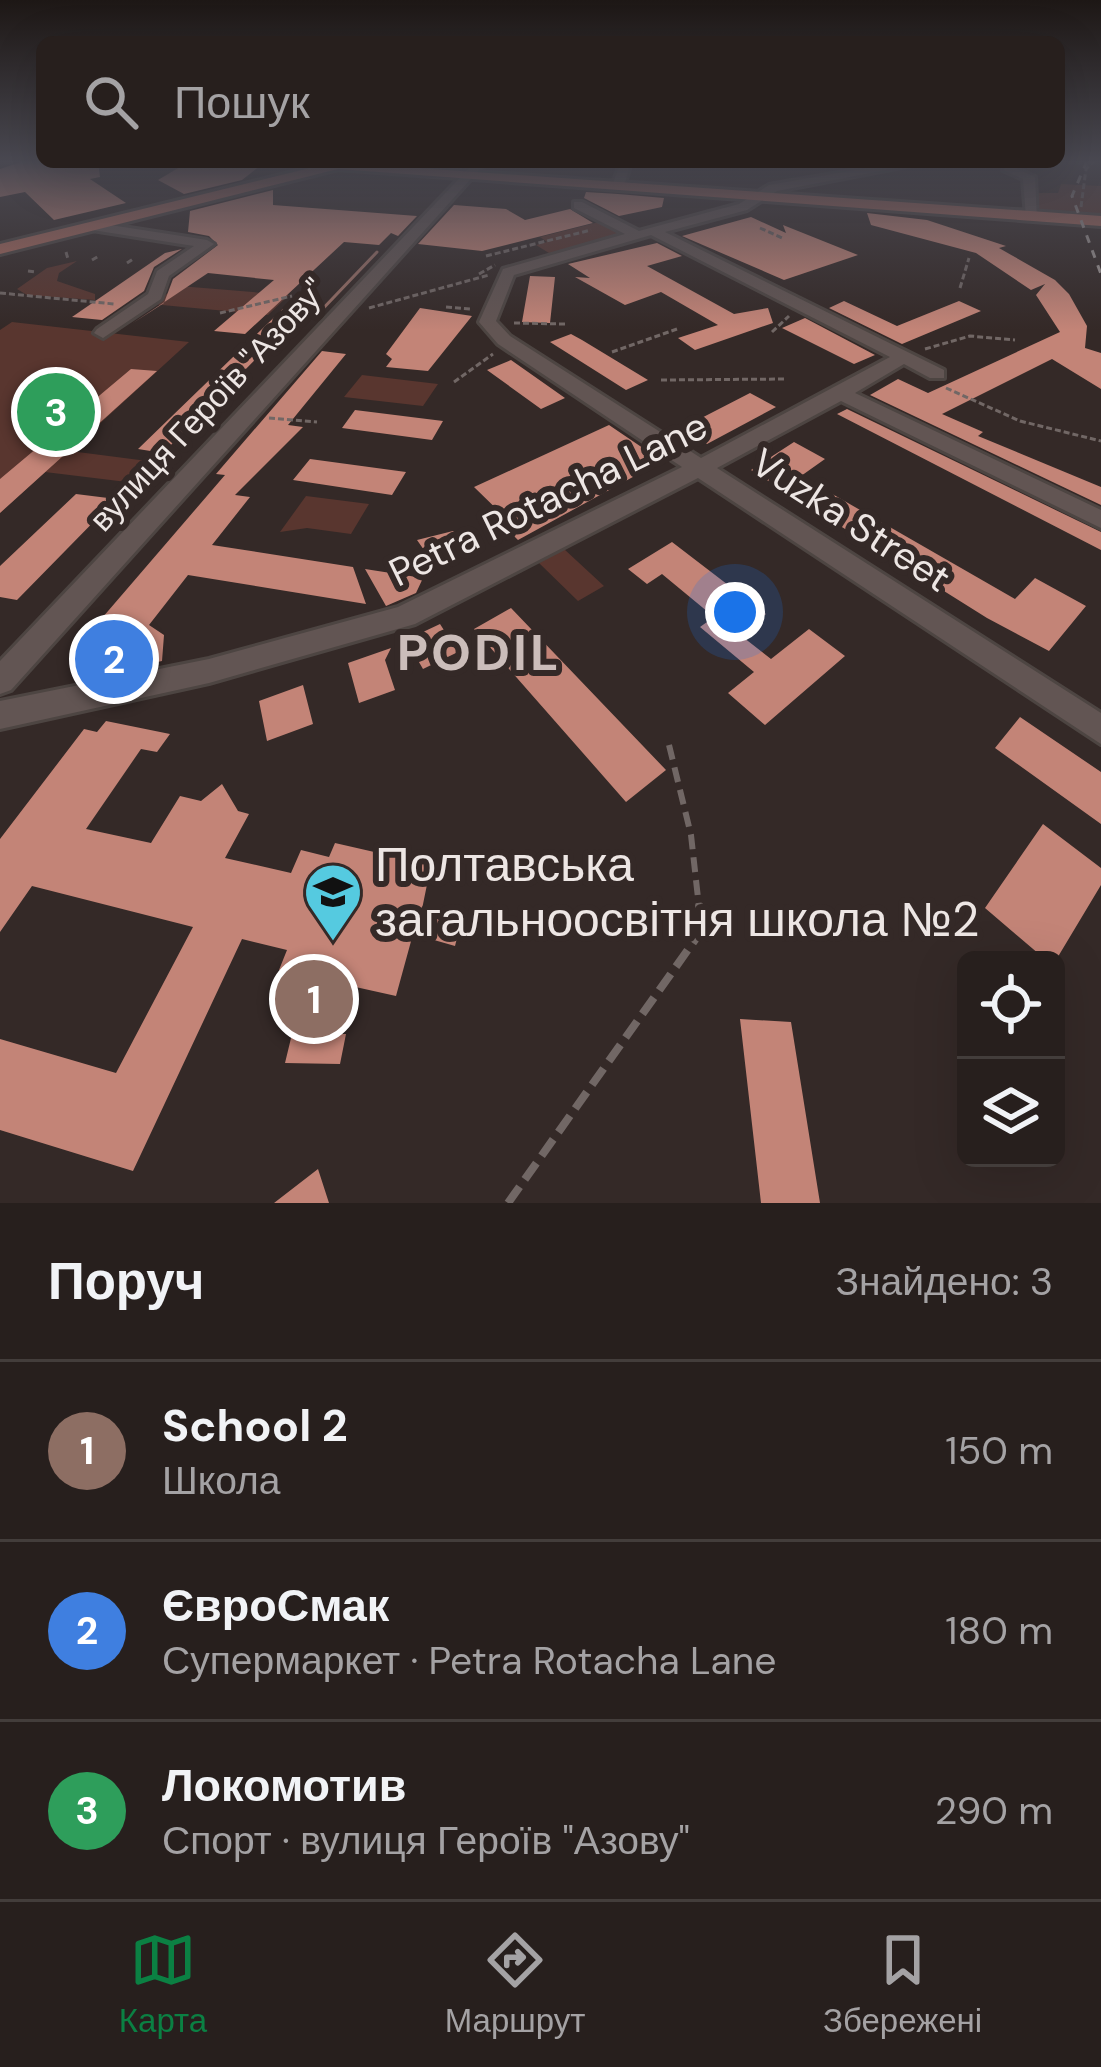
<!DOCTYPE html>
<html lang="uk">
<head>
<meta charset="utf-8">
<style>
  body { margin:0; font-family:"DM Sans",sans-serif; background:#332c2a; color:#f1f3f6 }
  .controls { position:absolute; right:36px; bottom:36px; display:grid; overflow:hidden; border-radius:18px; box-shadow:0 12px 48px #0002 }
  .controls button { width:108px; height:108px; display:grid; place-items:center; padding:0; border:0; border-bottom:3px solid #433d3b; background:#271f1d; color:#f1f3f6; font:60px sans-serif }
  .you { position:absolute; left:735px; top:612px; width:42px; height:42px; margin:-30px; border:9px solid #fff; border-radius:50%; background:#1a73e8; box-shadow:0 0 0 18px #1a73e833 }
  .badge { display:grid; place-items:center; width:78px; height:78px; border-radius:50%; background:#0b8043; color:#fff; font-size:39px; font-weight:700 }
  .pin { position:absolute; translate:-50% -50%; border:6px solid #fff; box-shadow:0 3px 12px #0006 }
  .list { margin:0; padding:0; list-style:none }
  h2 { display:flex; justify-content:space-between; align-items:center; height:156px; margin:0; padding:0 48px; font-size:51px }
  h2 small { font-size:39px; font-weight:400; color:#a4a2a4 }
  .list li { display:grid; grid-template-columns:78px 1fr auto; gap:36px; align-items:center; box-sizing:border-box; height:180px; padding:0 48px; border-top:3px solid #433d3b }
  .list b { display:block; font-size:45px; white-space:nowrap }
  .list p { margin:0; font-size:39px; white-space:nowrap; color:#a4a2a4 }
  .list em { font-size:39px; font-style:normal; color:#a4a2a4 }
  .icon { flex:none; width:66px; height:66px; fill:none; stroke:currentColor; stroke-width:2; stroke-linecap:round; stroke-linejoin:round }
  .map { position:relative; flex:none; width:1101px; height:1203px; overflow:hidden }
  .search { position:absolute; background:#271f1d; box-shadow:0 12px 48px #0002; left:36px; right:36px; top:36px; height:132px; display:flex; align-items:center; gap:30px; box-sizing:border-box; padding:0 42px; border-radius:18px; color:#a4a2a4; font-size:45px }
  .sheet { height:696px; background:#271f1d }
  nav { display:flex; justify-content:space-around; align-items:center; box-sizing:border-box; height:168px; border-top:3px solid #433d3b; background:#271f1d; font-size:33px; color:#a4a2a4 }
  nav a { display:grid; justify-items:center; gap:6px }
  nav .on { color:#0b8043 }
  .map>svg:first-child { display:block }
  .green { fill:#59362f }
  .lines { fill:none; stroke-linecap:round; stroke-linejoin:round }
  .stream { stroke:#976e65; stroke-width:3 }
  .building { fill:#c38477 }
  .minor-casing { stroke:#4d4542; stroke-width:6 }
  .major-casing { stroke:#4d4542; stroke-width:6 }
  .path-far2 { stroke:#716765; stroke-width:3; stroke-dasharray:6 3; stroke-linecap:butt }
  .path-far1 { stroke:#716765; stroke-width:6; stroke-dasharray:15 8; stroke-linecap:butt }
  .path { stroke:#716765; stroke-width:8; stroke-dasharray:20 9; stroke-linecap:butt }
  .minor { fill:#625553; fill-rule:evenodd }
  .major { fill:#ab6a5d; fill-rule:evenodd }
  .rail { stroke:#a19997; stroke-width:3; stroke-dasharray:8 8; stroke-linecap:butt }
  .labels { text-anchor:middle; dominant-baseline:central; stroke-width:12; stroke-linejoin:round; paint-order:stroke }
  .far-street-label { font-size:33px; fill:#ede6e4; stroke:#342927 }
  .street-label { font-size:39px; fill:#ede6e4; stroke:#342927 }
  .near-poi-label { font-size:48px; fill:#ede6e4; stroke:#342927; text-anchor:start }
  .district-label { font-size:51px; font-weight:bold; letter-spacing:3px; fill:#cbbdba; stroke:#342927 }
</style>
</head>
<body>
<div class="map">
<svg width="1101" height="1203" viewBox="0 0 1101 1203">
  <rect width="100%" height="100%" fill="#342927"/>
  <path class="green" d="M1061 184 1101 186V215L1036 209 1035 193H1058Z
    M607 220 630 233 549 253 536 245 547 242 540 237Z
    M77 261 59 273 57 281 95 294V300L27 295 17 289 47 268Z
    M179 286 289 295 268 315 151 304Z
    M12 322 189 342 70 451 155 462 135 483 45 472 0 513V330Z
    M362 375 438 384 423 406 344 397Z
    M306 496 369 504 351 534 307 528 280 532Z
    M564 549 604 586 578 601 539 563Z"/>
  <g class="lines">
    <path class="stream" d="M96 165 112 162
      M314 318 377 252"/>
  </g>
  <path class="building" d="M24 161 98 162 100 177 90 179 126 203 54 220 25 192 0 197V169Z
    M185 164H218L261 165 242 180 184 194 158 180Z
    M273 190V205L417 216 398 236 391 233 379 245 344 242 245 334 214 331 274 280 208 273 133 323 164 303 173 279 218 245 209 236 188 232 190 211Z
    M586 192 618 194 664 198 662 207 619 216 584 198Z
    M454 205 506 209 525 220 570 209 593 223 482 251 418 244Z
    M867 213 927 220 1006 246 999 248 1055 280 1069 294 1087 326 1085 348 1101 353V389L1052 359 942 414 983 432 978 436 1101 487V505L870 395 898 379 928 393 1060 332 1036 295 1045 284 1031 290 976 253 871 225Z
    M751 217 786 233 783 225 858 255 784 280 682 236Z
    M657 243 682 256 647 266 734 314 768 308 773 323 695 350 678 338 718 325 661 292 625 305 575 277 590 278 568 264Z
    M182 249 154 267 144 291 102 320 72 317 165 253Z
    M530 276 555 277 550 323 522 322Z
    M291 301 302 312 163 453 138 449Z
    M844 301 897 326 959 301 981 311 902 344 829 308Z
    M420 308 472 316 428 371 386 367 392 359 386 354Z
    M805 318 875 355 854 364 782 328Z
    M571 334 582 340 648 380 626 390 550 342Z
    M322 351 346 354 288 425 303 427 235 495 250 497 212 545 353 567 366 604 188 575 149 625 164 635 162 661 108 673 84 639 225 475 216 474Z
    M511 360 565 398 541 409 487 370Z
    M131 369 157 371 0 513V479Z
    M750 393 776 407 707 444 682 428Z
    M847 409 1101 532V550L837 414Z
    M355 410 443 421 432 440 342 428Z
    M609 425 662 461 518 540 505 527 511 523 474 487Z
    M794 442 825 459 801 476 1015 599 1035 578 1086 606 1049 651 987 618 751 470Z
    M310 459 406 472 392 495 293 480Z
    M76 494 116 499 17 600 0 597V566Z
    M453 531 465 546 431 560 417 540Z
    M672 542 766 614 739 634 771 659 809 629 845 656 765 725 728 693 754 672 700 627 714 617 662 574 647 584 628 569Z
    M365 569 423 578 416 593 386 606Z
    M511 608 666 770 626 802 474 629Z
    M440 624 458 652 423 669 406 640Z
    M391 648 385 660 395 690 359 703 348 663Z
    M303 685 313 724 267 741 259 701Z
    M1020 717 1101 772V824L995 748Z
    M106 721 170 734 157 752 141 749 86 829 151 843 180 796 201 801 222 784 238 811 249 814 225 858 291 873 301 850 329 857 335 843 431 865 421 914 461 922 455 946 413 934 396 996 279 970 287 950 242 939 133 1171 0 1130V1039L116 1073 193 927 32 886 0 932V839L84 729 97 732Z
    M1043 824 1101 868V885L1056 960H1046L985 908Z
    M740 1019 791 1022 820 1203H761Z
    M292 1034H346L340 1064 285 1063Z
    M318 1169 329 1203H274Z"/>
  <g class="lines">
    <defs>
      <path id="minor" d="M286 162H339L343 165 338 168Z
        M475 162H486L11 690 0 694V661Z
        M621 162H631L624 186 618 190 612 186Z
        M903 162H927L777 191 747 210 665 232 944 370V378H930L904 364 855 393 1101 510V528L841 401 717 468 1101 713V744L698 478 415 624 209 683 0 729V701L209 659 398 607 682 467 498 344 479 322 503 269 625 234 574 208V202H582L639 231 739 204 769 185ZM651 235 890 357 701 458 510 336 496 321 514 275Z
        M1013 162H1025L1017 169 1035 177 1037 220 1026 217 1023 179 1003 170Z
        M91 222 207 240 214 244 169 276 161 299 103 338 94 333 97 329 148 294 157 271 194 246 86 229Z"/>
      <path id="major" d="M334 162 1101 216V226L338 169 0 254V244Z"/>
    </defs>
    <use href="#minor" class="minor-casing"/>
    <use href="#major" class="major-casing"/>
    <path class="path-far2" d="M1081 207 1086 169 1094 161
      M760 228 782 238
      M66 252 68 259
      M486 256 591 230
      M92 260 99 256
      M127 263 133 259
      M28 271 36 272
      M479 274 495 265
      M960 288 969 258
      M0 293 114 304
      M446 307 470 309
      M369 308 489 275
      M220 313 292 296
      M514 323 565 324
      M772 332 789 316
      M925 349 970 336 1015 340
      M612 352 677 329
      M661 380 785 379
      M454 382 493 354
      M946 388 1020 421 1101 441
      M269 418 317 422"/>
    <path class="path-far1" d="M669 745 691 835 699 907"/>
    <path class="path" d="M508 1203 702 930 699 904"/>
    <use href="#minor" class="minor"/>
    <use href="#major" class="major"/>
    <path class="rail" d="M1087 161 1072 196 1101 274"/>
  </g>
  <linearGradient id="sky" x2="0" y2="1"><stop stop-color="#1d1715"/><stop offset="0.49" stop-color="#4a4952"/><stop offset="1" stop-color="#4a4952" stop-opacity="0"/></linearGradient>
  <rect width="1101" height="330" fill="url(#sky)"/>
  <defs>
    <symbol id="school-pin" viewBox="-11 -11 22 30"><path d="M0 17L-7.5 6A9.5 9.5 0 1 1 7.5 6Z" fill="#55cae0" stroke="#342927"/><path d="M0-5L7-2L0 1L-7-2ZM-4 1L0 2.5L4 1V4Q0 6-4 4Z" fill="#111"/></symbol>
  </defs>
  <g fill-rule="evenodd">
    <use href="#school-pin" x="300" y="859" width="66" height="90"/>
  </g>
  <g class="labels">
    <g class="far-street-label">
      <text transform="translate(208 405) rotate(-47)">вулиця Героїв "Азову"</text>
    </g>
    <g class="street-label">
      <text transform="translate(548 499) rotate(-26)">Petra Rotacha Lane</text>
      <text transform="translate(851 520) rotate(33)">Vuzka Street</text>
    </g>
    <g class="near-poi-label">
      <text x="375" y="864">Полтавська<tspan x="375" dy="55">загальноосвітня школа №2</tspan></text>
    </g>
    <g class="district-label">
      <text x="479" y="652">PODIL</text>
    </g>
  </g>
</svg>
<div class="controls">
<button><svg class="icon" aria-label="locate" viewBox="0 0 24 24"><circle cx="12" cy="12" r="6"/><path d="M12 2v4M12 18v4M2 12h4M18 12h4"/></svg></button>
<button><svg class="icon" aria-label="layers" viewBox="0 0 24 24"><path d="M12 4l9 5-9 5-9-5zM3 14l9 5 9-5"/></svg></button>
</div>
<div class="you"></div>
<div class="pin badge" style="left:314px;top:999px;background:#8d6e63">1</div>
<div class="pin badge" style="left:114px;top:659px;background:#3f7fe0">2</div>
<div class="pin badge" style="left:56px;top:412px;background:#2e9e5b">3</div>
<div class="search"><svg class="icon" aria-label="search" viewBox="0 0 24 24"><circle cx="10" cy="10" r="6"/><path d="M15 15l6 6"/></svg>Пошук</div>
</div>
<section class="sheet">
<h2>Поруч<small>Знайдено: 3</small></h2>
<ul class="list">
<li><span class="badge" style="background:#8d6e63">1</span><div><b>School 2</b><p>Школа</p></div><em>150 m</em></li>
<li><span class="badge" style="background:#3f7fe0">2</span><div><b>ЄвроСмак</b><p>Супермаркет · Petra Rotacha Lane</p></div><em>180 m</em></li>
<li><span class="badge" style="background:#2e9e5b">3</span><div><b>Локомотив</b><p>Спорт · вулиця Героїв &quot;Азову&quot;</p></div><em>290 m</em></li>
</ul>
</section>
<nav>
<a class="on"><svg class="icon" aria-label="map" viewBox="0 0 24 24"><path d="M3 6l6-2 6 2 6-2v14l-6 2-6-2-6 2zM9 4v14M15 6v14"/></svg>Карта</a>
<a><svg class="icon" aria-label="directions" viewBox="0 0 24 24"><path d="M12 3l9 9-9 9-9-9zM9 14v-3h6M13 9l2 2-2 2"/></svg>Маршрут</a>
<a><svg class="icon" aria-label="saved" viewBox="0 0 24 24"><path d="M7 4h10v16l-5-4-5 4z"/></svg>Збережені</a>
</nav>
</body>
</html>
